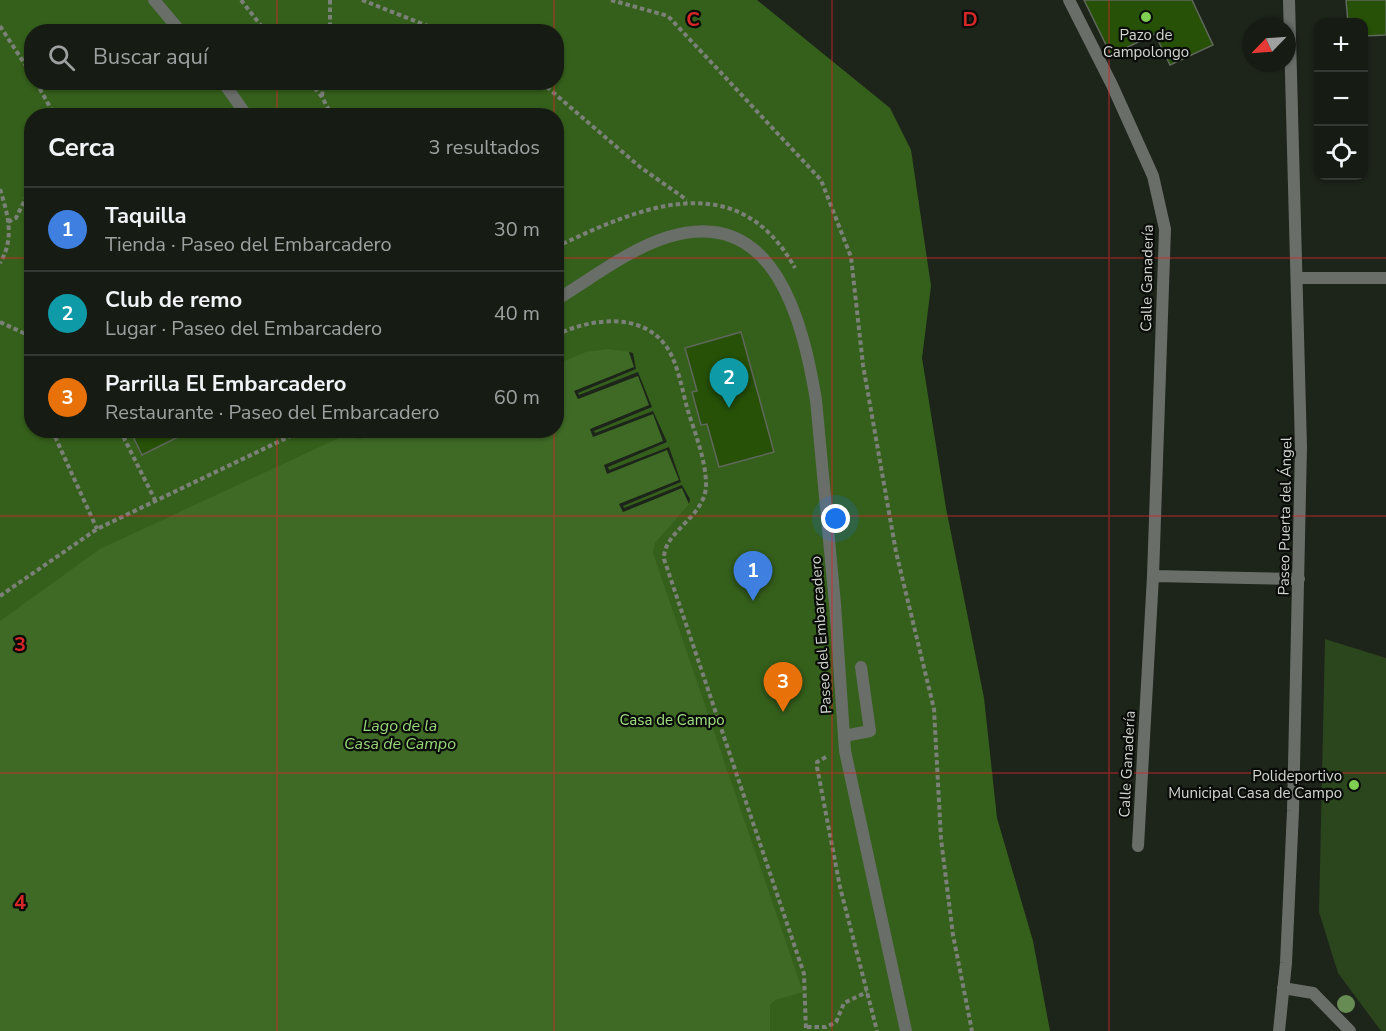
<!DOCTYPE html>
<html lang="es">
<head>
<meta charset="utf-8">
<style>
  body { margin:0; font-family:"Nunito Sans",sans-serif; background:#1f241d; color:#f1f3f6 }
  .controls { position:absolute; right:18px; top:18px; display:grid; overflow:hidden; border-radius:12px; box-shadow:0 2px 4px #0004 }
  .controls button { width:54px; height:54px; display:grid; place-items:center; padding:0; border:0; border-bottom:2px solid #353934; background:#161b14; color:#f1f3f6; font:30px sans-serif }
  .compass { position:absolute; left:1242px; top:18px; width:54px; height:54px; border-radius:50%; background:#161b14; box-shadow:0 2px 4px #0004; rotate:245deg }
  .you { position:absolute; left:836px; top:519px; width:21px; height:21px; margin:-15px; border:4px solid #fff; border-radius:50%; background:#1a73e8; box-shadow:0 0 0 9px #1a73e833 }
  .badge { display:grid; place-items:center; width:39px; height:39px; border-radius:50%; background:#0f766e; color:#fff; font-size:20px; font-weight:700 }
  .pin { position:absolute; translate:-50% -50px; filter:drop-shadow(0 2px 3px #0008) }
  .pin::after { content:''; position:absolute; top:32px; width:21px; height:18px; background:inherit; clip-path:polygon(0 0,100% 0,50% 100%) }
  .list { margin:0; padding:0; list-style:none }
  h2 { display:flex; justify-content:space-between; align-items:center; height:78px; margin:0; padding:0 24px; font-size:26px }
  h2 small { font-size:20px; font-weight:400; color:#9ea1a0 }
  .list li { display:grid; grid-template-columns:39px 1fr auto; gap:18px; align-items:center; box-sizing:border-box; height:84px; padding:0 24px; border-top:2px solid #353934 }
  .list b { display:block; font-size:22px; white-space:nowrap }
  .list p { margin:0; font-size:20px; white-space:nowrap; color:#9ea1a0 }
  .list em { font-size:20px; font-style:normal; color:#9ea1a0 }
  .icon { flex:none; width:33px; height:33px; fill:none; stroke:currentColor; stroke-width:2; stroke-linecap:round; stroke-linejoin:round }
  .map { position:relative; flex:none; width:1386px; height:1031px; overflow:hidden }
  .search { position:absolute; background:#161b14; box-shadow:0 2px 4px #0004; left:24px; top:24px; width:540px; height:66px; display:flex; align-items:center; gap:15px; box-sizing:border-box; padding:0 21px; border-radius:24px; color:#9ea1a0; font-size:22px }
  .panel { position:absolute; background:#161b14; box-shadow:0 2px 4px #0004; left:24px; top:108px; width:540px; height:330px; border-radius:24px }
  .map>svg:first-child { display:block }
  .green { fill:#2b451d }
  .forest { fill:#35601b; fill-rule:evenodd }
  .water { fill:#3f6a26 }
  .pier { fill:#1d241a }
  .building { fill:#265107; stroke:#60675c; stroke-width:1.5 }
  .lines { fill:none; stroke-linecap:round; stroke-linejoin:round }
  .path { stroke:#7b8179; stroke-width:4; stroke-dasharray:4.5 3; stroke-linecap:butt }
  .lane { stroke:#6a6e69; stroke-width:12 }
  .street { stroke:#6a6e69; stroke-width:12 }
  .tree { fill:#668b53 }
  .grid { fill:none; stroke:#d62828; stroke-width:1.5; stroke-opacity:0.55 }
  .poi-dot { fill:#7fd052; stroke:#090c08; stroke-width:2 }
  .labels { text-anchor:middle; dominant-baseline:central; stroke-width:4.5; stroke-linejoin:round; paint-order:stroke }
  .poi-label { font-size:15px; fill:#d3d7d1; stroke:#090c08 }
  .street-label { font-size:15px; fill:#d3d7d1; stroke:#090c08 }
  .park-label { font-size:15px; fill:#a1e082; stroke:#090c08 }
  .water-label { font-size:16px; font-style:italic; fill:#99d77a; stroke:#090c08 }
  .grid-label { font-size:20px; text-anchor:middle; font-weight:bold; fill:#d62828; stroke:#090c08; stroke-width:4.5; stroke-linejoin:round; paint-order:stroke }
</style>
</head>
<body>
<div class="map">
<svg width="1386" height="1031" viewBox="0 0 1386 1031">
  <rect width="100%" height="100%" fill="#1d241a"/>
  <path class="green" d="M1325 639 1386 658V1031H1381L1338 973 1319 912Z"/>
  <path class="forest" d="M0 0H757L890 108 911 150 931 286 922 358 946 508 984 698 997 818 1033 941 1050 1031H0ZM32 32H556V82H32ZM32 116H556V430H32Z"/>
  <path class="water" d="M609 349 629 352 635 367 575 391 578 399 638 375 649 405 590 430 593 437 653 414 664 441 604 465 607 473 667 450 679 480 619 504 623 512 682 488 689 504 655 543 653 553 803 992 775 1000 770 1005V1031H0V621L100 549 341 437 361 439 384 430H556L557 364 586 352Z"/>
  <path class="pier" d="M629 352 633 353 636 369 578 393 579 395 638 372 652 407 594 431 595 433 653 411 667 442 608 467 609 470 669 447 681 482 623 506 624 508 682 485 690 499 689 504 682 488 623 512 619 504 679 480 667 450 607 474 604 465 663 441 653 414 593 437 590 429 649 405 638 376 578 399 574 391 634 367Z"/>
  <path class="building" d="M1084 0H1192L1213 45 1170 65 1155 34 1111 55Z
    M1346 0H1386V35L1364 36V22H1348Z
    M741 332 774 452 719 467 707 424 701 425 692 392 697 391 685 348Z
    M130 430H192L142 455Z"/>
  <g class="lines">
    <path class="path" d="M241 0 266 32
      M330 0V32
      M362 0 443 32
      M611 0 668 16 821 180 851 257 863 365 896 552 934 709 941 839 953 935 972 1031
      M0 26 32 75
      M36 82 55 116
      M310 82 322 97 332 116
      M541 82 640 167 687 200
      M322 96 324 82
      M0 189C8 215 15 238 0 263
      M8 222 16 218 32 185
      M556 247C640 207 737 164 795 268
      M0 322 32 337
      M556 335C589 319 641 311 666 346 678 363 682 390 688 411 695 433 705 458 706 482 708 517 663 530 664 559L804 974 806 1031
      M32 337V349
      M52 430 97 529
      M120 430 155 500
      M0 596 97 529 303 430
      M826 757 817 762V767L840 887 877 1031
      M807 1027H826L836 1022 844 1003 867 992"/>
    <path class="lane" d="M844 736 870 731 861 667"/>
    <path class="street" d="M154 0 181 32
      M1069 0 1112 85 1153 176 1165 229 1153 576 1138 846
      M223 82 247 116
      M1297 278H1386
      M556 300C591 279 629 249 668 237 775 204 803 322 816 400L835 604 845 751 906 1031
      M1153 576 1299 579
      M1283 988 1313 993 1350 1031
      M1279 1031 1286 963 1293 811 1301 447 1289 0"/>
  </g>
  <circle class="tree" cx="1346" cy="1004" r="9"/>
  <path class="grid" d="M277 0V32M554 0V32M832 0V1031M1109 0V1031M277 82V116M554 82V116M0 258H32M556 258H1386M277 430V1031M554 430V1031M0 516H1386M0 773H1386"/>
  <g class="poi-dot">
    <circle cx="1146" cy="17" r="6"/>
    <circle cx="1354" cy="785" r="6"/>
  </g>
  <g class="labels">
    <g class="poi-label">
      <text x="1146" y="35">Pazo de<tspan x="1146" dy="17">Campolongo</tspan></text>
      <text x="1342" y="776" text-anchor="end">Polideportivo<tspan x="1342" dy="17">Municipal Casa de Campo</tspan></text>
    </g>
    <g class="street-label">
      <text transform="translate(1147 278) rotate(-89)">Calle Ganadería</text>
      <text transform="translate(1285 516) rotate(-89)">Paseo Puerta del Ángel</text>
      <text transform="translate(821 635) rotate(-94)">Paseo del Embarcadero</text>
      <text transform="translate(1127 764) rotate(-87)">Calle Ganadería</text>
    </g>
    <g class="park-label">
      <text x="672" y="720">Casa de Campo</text>
    </g>
    <g class="water-label">
      <text x="400" y="726">Lago de la<tspan x="400" dy="18">Casa de Campo</tspan></text>
    </g>
  </g>
  <g class="grid-label">
    <text x="693" y="26">C</text>
    <text x="970" y="26">D</text>
    <text x="20" y="651">3</text>
    <text x="20" y="909">4</text>
  </g>
</svg>
<div class="controls">
<button>+</button>
<button>−</button>
<button><svg class="icon" aria-label="locate" viewBox="0 0 24 24"><circle cx="12" cy="12" r="6"/><path d="M12 2v4M12 18v4M2 12h4M18 12h4"/></svg></button>
</div>
<svg class="compass" viewBox="-18 -18 36 36"><path d="M0-13l5 13h-10z" fill="#e53935"/><path d="M0 13l5-13h-10z" fill="#9ea1a0"/></svg>
<div class="you"></div>
<div class="pin badge" style="left:753px;top:601px;background:#3f7fe0">1</div>
<div class="pin badge" style="left:729px;top:408px;background:#0f9aa8">2</div>
<div class="pin badge" style="left:783px;top:712px;background:#e8710a">3</div>
<div class="search"><svg class="icon" aria-label="search" viewBox="0 0 24 24"><circle cx="10" cy="10" r="6"/><path d="M15 15l6 6"/></svg>Buscar aquí</div>
<section class="panel">
<h2>Cerca<small>3 resultados</small></h2>
<ul class="list">
<li><span class="badge" style="background:#3f7fe0">1</span><div><b>Taquilla</b><p>Tienda · Paseo del Embarcadero</p></div><em>30 m</em></li>
<li><span class="badge" style="background:#0f9aa8">2</span><div><b>Club de remo</b><p>Lugar · Paseo del Embarcadero</p></div><em>40 m</em></li>
<li><span class="badge" style="background:#e8710a">3</span><div><b>Parrilla El Embarcadero</b><p>Restaurante · Paseo del Embarcadero</p></div><em>60 m</em></li>
</ul>
</section>
</div>
</body>
</html>
